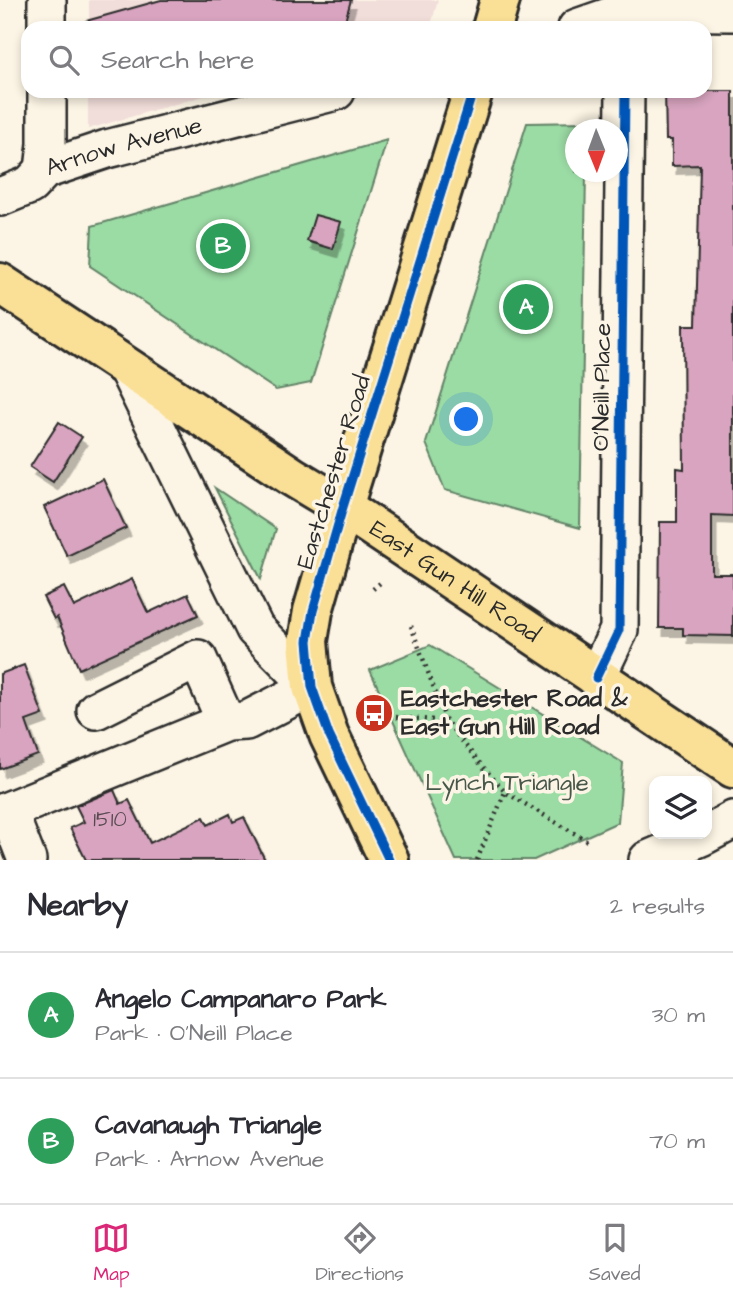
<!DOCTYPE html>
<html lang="en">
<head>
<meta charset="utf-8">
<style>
  body { margin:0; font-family:"Architects Daughter",sans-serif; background:#f7f7f7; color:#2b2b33 }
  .controls { position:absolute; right:21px; bottom:21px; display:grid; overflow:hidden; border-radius:14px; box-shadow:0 4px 10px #0003 }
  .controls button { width:63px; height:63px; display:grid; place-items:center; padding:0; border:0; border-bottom:2px solid #e1e1e2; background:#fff; color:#2b2b33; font:35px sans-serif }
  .compass { position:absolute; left:565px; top:119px; width:63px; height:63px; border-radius:50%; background:#fff; box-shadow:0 4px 10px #0003; rotate:179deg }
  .you { position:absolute; left:467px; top:420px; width:24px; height:24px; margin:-18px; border:5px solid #fff; border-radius:50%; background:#1a73e8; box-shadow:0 0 0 10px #1a73e833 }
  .badge { display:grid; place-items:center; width:46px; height:46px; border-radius:50%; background:#db2777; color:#fff; font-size:23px; font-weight:700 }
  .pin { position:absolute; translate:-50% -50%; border:4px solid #fff; box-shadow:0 2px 7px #0006 }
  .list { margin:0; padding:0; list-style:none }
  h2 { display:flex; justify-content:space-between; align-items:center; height:91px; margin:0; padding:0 28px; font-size:30px }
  h2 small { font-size:23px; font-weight:400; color:#7c7c81 }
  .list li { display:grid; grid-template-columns:46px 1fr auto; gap:21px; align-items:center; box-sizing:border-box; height:126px; padding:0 28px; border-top:2px solid #e1e1e2 }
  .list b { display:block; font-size:26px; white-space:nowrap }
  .list p { margin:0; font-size:23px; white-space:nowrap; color:#7c7c81 }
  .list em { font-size:23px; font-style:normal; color:#7c7c81 }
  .icon { flex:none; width:38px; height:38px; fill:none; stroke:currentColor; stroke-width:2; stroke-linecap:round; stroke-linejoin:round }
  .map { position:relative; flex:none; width:733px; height:860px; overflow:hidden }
  .search { position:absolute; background:#fff; box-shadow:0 4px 10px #0003; left:21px; right:21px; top:21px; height:77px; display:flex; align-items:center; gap:18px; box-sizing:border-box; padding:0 24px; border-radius:21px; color:#7c7c81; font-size:26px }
  .sheet { height:343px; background:#fff }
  nav { display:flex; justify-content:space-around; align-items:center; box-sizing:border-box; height:98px; border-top:2px solid #e1e1e2; background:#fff; font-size:19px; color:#7c7c81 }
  nav a { display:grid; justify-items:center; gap:4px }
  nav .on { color:#db2777 }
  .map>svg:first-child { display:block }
  .built { fill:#f1ddda }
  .green { fill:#9bdba4; stroke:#638368; stroke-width:2 }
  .building { fill:#d8a4bf; stroke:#2b2b2b; stroke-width:2; filter:url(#shadow) }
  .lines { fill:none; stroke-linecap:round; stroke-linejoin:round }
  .minor-casing { stroke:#2b2b2b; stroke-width:42 }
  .major-casing { stroke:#2b2b2b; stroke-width:44 }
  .path { stroke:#2b2b2b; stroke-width:4.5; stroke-dasharray:2 5; stroke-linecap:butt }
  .minor { stroke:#fcf5e5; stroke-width:37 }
  .major { stroke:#fadf96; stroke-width:38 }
  .cycleway-casing { stroke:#fcf5e5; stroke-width:13 }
  .cycleway { stroke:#0057b8; stroke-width:9 }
  .labels { text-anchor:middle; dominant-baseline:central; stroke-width:7; stroke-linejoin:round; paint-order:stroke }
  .number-label { font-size:21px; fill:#564950 }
  .street-label { font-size:24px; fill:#2b2b2b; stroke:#fcf5e5 }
  .poi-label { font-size:24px; font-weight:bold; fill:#2b2b2b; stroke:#fcf5e5; text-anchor:start }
  .park-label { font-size:24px; fill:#475749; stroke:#fcf5e5 }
</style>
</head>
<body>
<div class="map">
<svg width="733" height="860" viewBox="0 0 733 860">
  <defs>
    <filter id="shadow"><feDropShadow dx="4.5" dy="8" stdDeviation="0" flood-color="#0004"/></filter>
  </defs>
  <rect width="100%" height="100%" fill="#fcf5e5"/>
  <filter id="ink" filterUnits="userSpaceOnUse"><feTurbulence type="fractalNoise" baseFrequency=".0143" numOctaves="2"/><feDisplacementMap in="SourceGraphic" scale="14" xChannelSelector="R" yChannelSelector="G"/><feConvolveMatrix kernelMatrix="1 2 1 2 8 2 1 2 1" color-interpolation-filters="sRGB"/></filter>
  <g filter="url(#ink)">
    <path class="built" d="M89 0H438L430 28H89Z
      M88 91H221L88 129Z"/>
    <path class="green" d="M587 122V129L576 130V172H586L580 528 445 490 426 443 527 123Z
      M387 140 311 383 276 390 90 266 92 226Z
      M215 488 276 529 261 579Z
      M430 645 623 763 618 822 534 860H456L370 670Z"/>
    <path class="building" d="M161 0H351L345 21 319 28H87L86 21Z
      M665 91H733V516L712 515V574H733V636L683 635V628H659L660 522H677V468L684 469 683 325H696L700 165 672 166V140H666Z
      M315 215 341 222 333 249 307 241Z
      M59 422 82 437 53 482 30 467Z
      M103 479 126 528 67 556 44 507Z
      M132 579 148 613 188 594 198 615 79 669 57 617 54 619 43 597 64 587 74 607Z
      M24 665 43 715 26 721 38 755 0 769V674Z
      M114 790 120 804 129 800 150 843 204 817 208 825 230 814 233 822 244 817 265 860H86L70 828 84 822 76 806Z"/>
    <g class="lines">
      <defs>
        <g id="minor">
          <path d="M47 28V0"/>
          <path d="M577 28 626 11 733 12"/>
          <path d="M44 170 47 144V91"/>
          <path id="s1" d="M0 197 30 185 44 170 107 149 336 91"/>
          <path d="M596 678 619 630 625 91"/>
          <path d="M96 710 198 659 226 722"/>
          <path d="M8 811 27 860"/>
          <path d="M0 814 226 722 246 721 312 687 255 629 128 370"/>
          <path d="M648 860 703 836 733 820"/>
        </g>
        <g id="major">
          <path d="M492 28 500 0"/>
          <path id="s2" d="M0 283 293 477 343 507 733 768"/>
          <path d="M389 860 329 735 312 687 308 641 313 611 343 507 473 91"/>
        </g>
      </defs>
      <use href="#minor" class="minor-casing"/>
      <use href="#major" class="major-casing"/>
      <path class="path" d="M373 589 380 583
        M411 626 446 721 478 761 505 792 589 842
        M382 716 446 721
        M477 860 505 792"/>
      <use href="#minor" class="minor"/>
      <use href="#major" class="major"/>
      <defs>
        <path id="cycleway" d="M596 678 619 630 625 91
          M389 860 329 735 312 687 308 641 313 611 343 507 473 91"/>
      </defs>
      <use href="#cycleway" class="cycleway-casing"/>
      <use href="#cycleway" class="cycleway"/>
    </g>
  </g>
  <defs>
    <symbol id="bus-disc" viewBox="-11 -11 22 22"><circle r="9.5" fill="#c8321e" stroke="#fcf5e5"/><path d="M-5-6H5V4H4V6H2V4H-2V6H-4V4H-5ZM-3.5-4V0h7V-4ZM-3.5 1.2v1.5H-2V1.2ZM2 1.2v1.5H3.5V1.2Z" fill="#fff"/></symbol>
  </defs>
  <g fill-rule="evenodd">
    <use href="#bus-disc" x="352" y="691" width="44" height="44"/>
  </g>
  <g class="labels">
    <g class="number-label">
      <text x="110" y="819">1510</text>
    </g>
    <g class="street-label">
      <text stroke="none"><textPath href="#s1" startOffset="136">Arnow Avenue</textPath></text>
      <text transform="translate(602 387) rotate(-89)">O'Neill Place</text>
      <text transform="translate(334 472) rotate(-73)">Eastchester Road</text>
      <text stroke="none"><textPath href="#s2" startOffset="544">East Gun Hill Road</textPath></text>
    </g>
    <g class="poi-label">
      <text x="401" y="699">Eastchester Road &amp;<tspan x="401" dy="28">East Gun Hill Road</tspan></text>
    </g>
    <g class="park-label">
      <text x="507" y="783">Lynch Triangle</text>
    </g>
  </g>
</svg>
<div class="controls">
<button><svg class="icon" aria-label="layers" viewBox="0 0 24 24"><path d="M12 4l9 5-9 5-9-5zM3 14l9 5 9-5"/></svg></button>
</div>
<svg class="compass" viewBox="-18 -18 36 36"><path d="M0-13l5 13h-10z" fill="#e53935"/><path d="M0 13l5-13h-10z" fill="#7c7c81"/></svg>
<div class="you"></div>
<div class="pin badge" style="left:526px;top:307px;background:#2e9e5b">A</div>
<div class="pin badge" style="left:223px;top:246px;background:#2e9e5b">B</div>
<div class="search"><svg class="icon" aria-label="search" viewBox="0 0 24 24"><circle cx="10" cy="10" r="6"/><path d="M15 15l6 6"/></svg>Search here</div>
</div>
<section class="sheet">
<h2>Nearby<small>2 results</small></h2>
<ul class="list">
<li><span class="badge" style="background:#2e9e5b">A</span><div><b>Angelo Campanaro Park</b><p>Park · O'Neill Place</p></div><em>30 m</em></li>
<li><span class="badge" style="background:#2e9e5b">B</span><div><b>Cavanaugh Triangle</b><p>Park · Arnow Avenue</p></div><em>70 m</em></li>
</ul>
</section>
<nav>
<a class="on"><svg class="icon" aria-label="map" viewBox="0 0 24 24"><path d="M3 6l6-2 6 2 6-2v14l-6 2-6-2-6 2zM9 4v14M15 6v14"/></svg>Map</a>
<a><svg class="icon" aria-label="directions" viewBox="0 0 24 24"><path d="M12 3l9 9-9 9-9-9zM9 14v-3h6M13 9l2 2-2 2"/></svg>Directions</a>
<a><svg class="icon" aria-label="saved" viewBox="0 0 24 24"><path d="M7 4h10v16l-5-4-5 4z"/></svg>Saved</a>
</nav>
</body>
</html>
